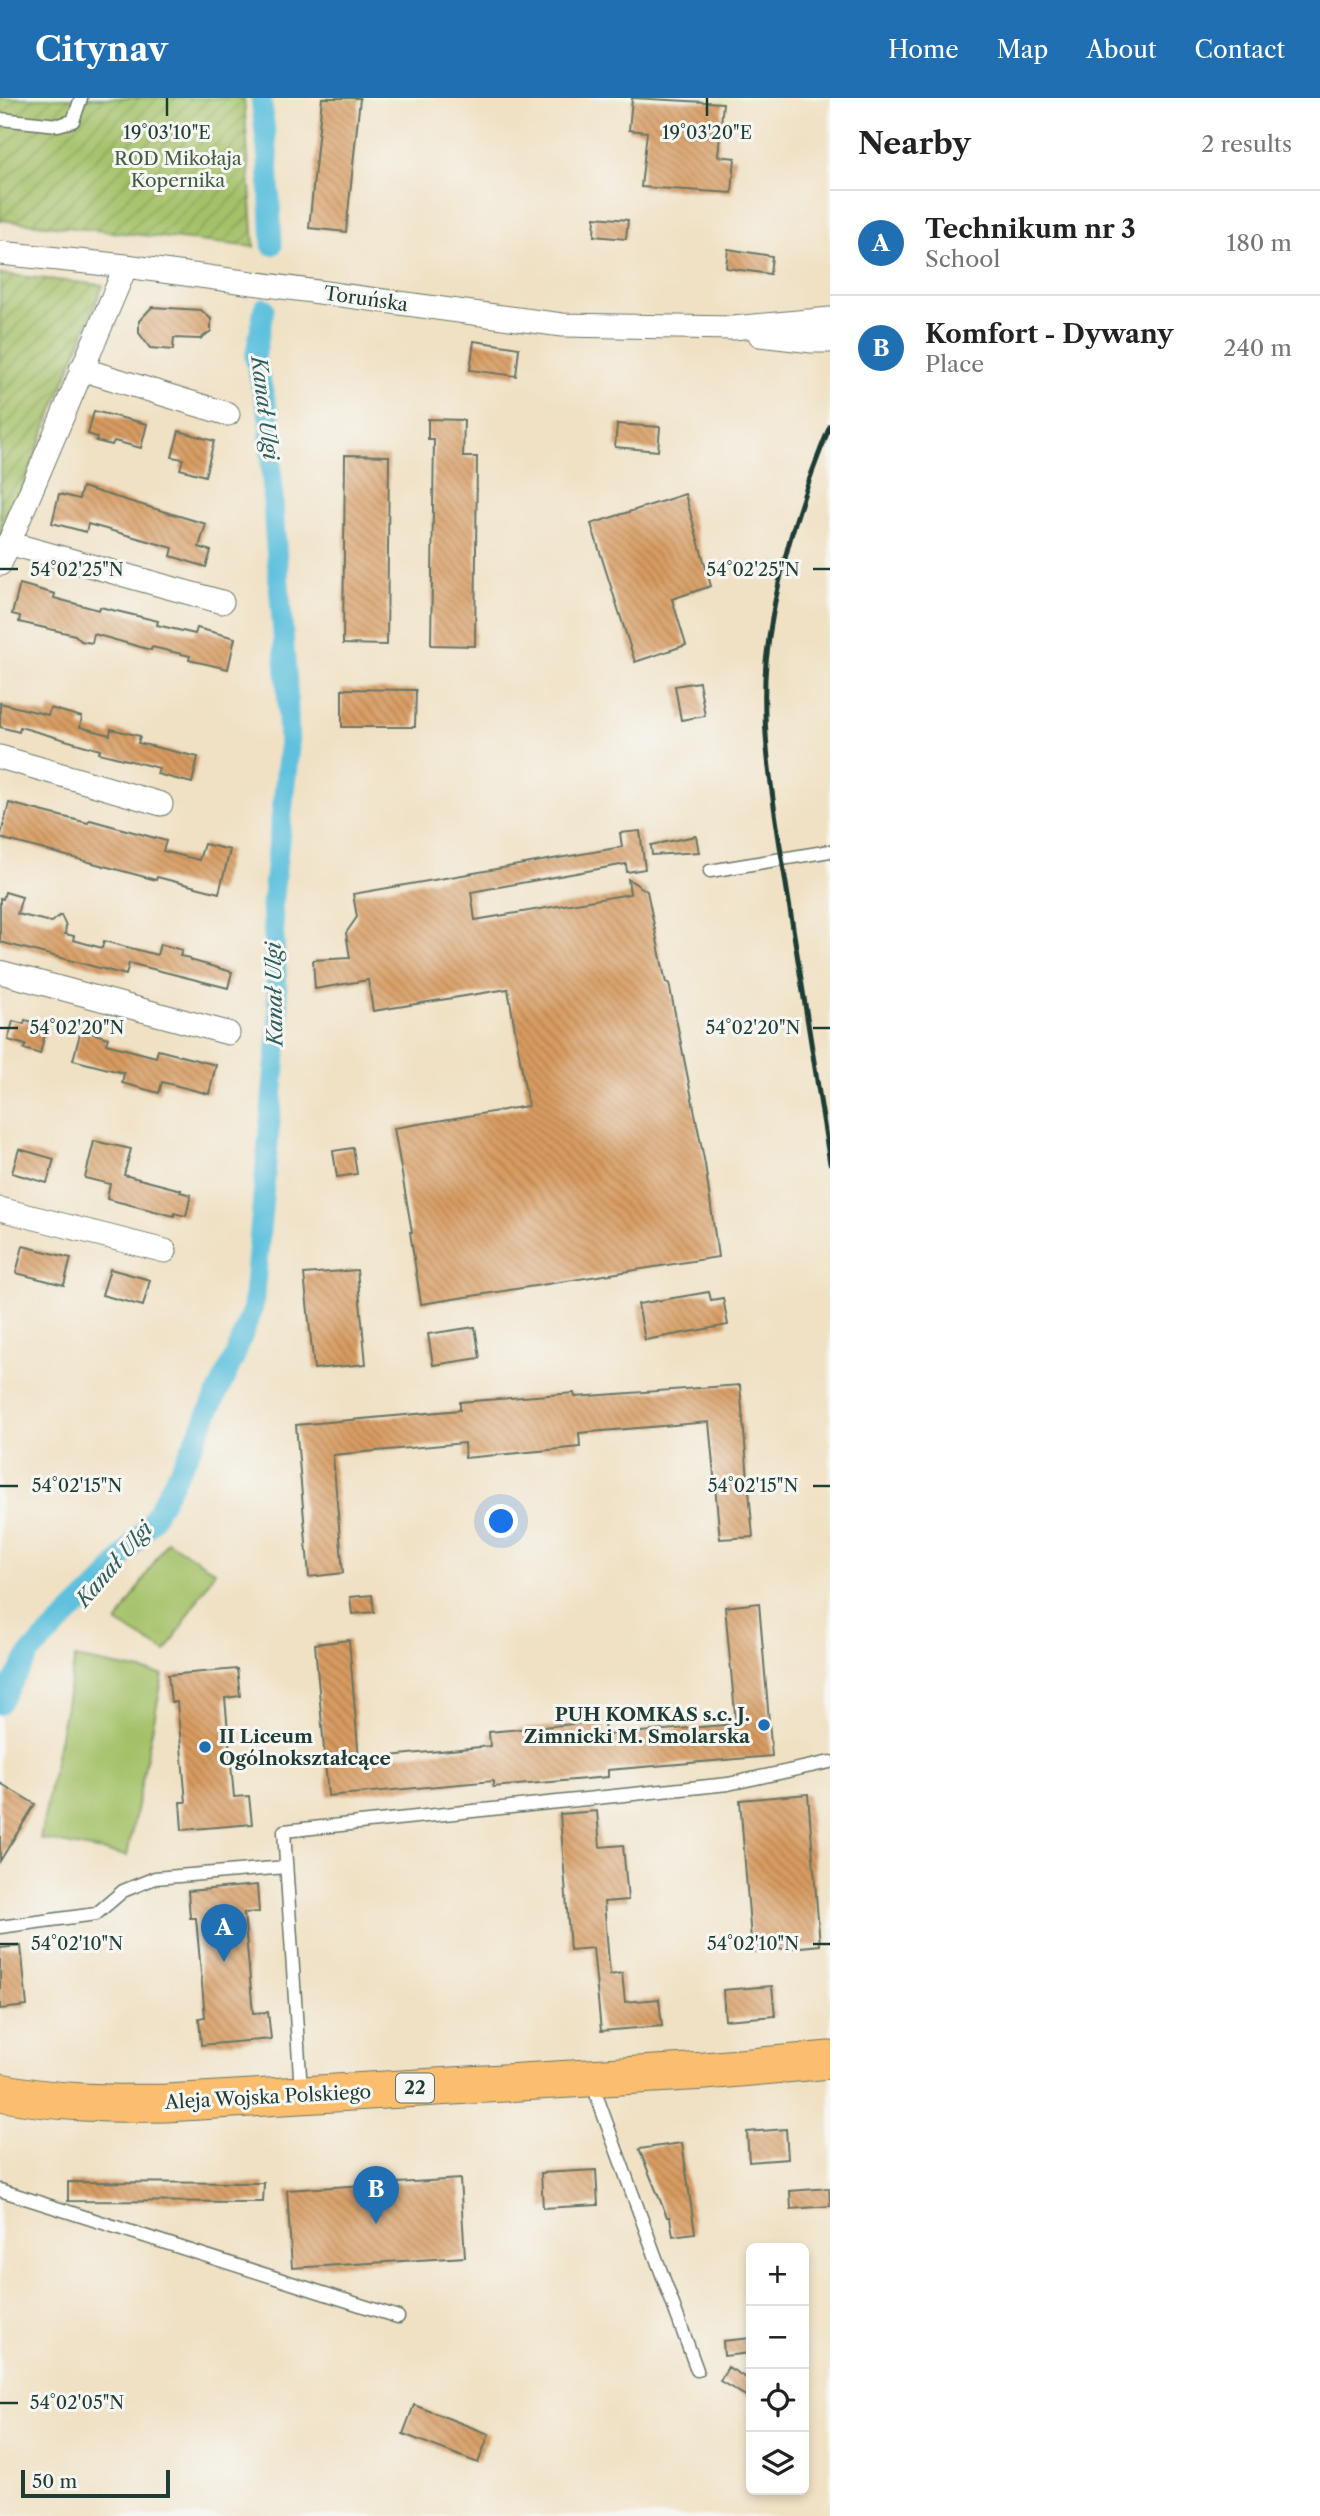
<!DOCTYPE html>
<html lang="en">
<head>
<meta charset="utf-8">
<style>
  body { margin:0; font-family:"Libre Caslon Text",serif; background:#f2f2f2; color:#222 }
  .controls { position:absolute; right:21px; bottom:21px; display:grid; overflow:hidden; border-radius:10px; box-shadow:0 4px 10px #0003 }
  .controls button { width:63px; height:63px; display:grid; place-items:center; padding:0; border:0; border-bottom:2px solid #e0e0e0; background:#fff; color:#222; font:35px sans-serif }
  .scale { position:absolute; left:21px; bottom:18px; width:149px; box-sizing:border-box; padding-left:7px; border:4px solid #1f3d34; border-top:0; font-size:19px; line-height:24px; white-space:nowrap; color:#1f3d34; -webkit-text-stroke:5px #f6f6f2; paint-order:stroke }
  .you { position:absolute; left:502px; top:1424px; width:24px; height:24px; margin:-18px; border:5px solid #fff; border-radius:50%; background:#1a73e8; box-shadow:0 0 0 10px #1a73e833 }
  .badge { display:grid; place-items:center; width:46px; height:46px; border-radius:50%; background:#1f6fb2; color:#fff; font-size:23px; font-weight:700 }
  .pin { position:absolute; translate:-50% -58px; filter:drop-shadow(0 2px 4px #0008) }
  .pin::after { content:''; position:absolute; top:37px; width:24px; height:21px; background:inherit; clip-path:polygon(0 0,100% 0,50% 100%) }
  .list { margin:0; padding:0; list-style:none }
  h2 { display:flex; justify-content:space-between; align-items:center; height:91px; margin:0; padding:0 28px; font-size:30px }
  h2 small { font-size:23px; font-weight:400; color:#767676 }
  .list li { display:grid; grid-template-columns:46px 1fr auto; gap:21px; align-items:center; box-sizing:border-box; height:105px; padding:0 28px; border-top:2px solid #e0e0e0 }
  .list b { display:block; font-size:26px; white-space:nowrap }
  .list p { margin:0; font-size:23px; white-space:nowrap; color:#767676 }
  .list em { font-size:23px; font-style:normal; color:#767676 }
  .icon { flex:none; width:38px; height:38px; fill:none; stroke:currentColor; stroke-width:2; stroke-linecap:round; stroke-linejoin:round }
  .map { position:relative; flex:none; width:830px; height:2418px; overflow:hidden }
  header { display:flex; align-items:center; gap:42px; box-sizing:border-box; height:98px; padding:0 35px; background:#1f6fb2; color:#fff }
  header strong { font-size:33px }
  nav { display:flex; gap:38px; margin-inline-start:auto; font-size:24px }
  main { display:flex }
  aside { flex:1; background:#fff }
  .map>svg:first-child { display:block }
  .park { fill:#a4c168; stroke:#627f4e; stroke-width:2 }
  .garden { fill:url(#garden-furrows); stroke:#627f4e; stroke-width:2 }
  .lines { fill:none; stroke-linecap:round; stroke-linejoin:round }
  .canal { stroke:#5fc1dd; stroke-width:21 }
  .building { fill:url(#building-back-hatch) }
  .service-casing { stroke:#687666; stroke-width:15 }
  .minor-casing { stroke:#687666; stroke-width:25 }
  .primary-casing { stroke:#687666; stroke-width:39 }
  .service { stroke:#fff; stroke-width:12 }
  .minor { stroke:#fff; stroke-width:23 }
  .primary { stroke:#fbbe6e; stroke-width:37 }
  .rail { stroke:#1f3d34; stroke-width:5 }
  .ticks { fill:none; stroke:#1f3d34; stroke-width:2.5 }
  .poi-dot { fill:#1f6fb2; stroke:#f6f6f2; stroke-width:2.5 }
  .labels { text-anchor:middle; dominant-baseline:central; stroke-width:6; stroke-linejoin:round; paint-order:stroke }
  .shield { fill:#f6f6f2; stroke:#60746d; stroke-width:2 }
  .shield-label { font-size:18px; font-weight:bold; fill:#1f3d34 }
  .park-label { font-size:19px; fill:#405e41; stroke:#f6f6f2 }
  .street-label { font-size:19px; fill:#1f3d34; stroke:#f6f6f2 }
  .poi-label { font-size:19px; font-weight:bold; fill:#1f3d34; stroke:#f6f6f2; text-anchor:end }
  .water-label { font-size:21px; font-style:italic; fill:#2f5e5e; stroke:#f6f6f2 }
  .ticks-label { font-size:18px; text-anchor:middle; fill:#1f3d34; stroke:#f6f6f2; stroke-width:6; stroke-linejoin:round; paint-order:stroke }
</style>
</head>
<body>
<header>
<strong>Citynav</strong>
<nav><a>Home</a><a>Map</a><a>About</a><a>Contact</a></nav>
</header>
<main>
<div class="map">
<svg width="830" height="2418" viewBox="0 0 830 2418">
  <defs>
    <pattern id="garden-furrows" width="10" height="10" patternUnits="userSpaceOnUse" patternTransform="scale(1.75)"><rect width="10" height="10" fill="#a4c168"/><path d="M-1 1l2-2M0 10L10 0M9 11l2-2" fill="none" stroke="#859e56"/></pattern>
    <pattern id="building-back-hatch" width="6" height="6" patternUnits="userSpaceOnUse" patternTransform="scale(1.75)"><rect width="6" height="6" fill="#d89b61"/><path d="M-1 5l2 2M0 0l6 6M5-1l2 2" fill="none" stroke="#af8051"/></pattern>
  </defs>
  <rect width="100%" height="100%" fill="#f6f6f2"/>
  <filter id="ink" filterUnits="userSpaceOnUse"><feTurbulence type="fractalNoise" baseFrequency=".0143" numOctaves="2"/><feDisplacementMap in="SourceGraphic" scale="14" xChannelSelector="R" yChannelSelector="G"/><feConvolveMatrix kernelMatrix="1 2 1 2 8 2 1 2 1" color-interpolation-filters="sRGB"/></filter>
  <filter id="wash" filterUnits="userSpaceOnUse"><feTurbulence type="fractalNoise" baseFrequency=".00686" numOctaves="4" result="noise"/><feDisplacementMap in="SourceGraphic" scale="28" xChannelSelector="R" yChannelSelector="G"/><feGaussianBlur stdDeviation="1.57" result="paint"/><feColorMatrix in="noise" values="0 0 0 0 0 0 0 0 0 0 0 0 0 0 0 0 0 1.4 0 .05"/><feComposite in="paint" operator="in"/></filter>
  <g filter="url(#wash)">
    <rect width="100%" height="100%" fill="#f0e1c4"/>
    <path class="park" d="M167 1443 215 1473 166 1554 117 1525Z
      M75 1560 163 1577 127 1758 40 1741Z"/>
    <path class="garden" d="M0 0H244L254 149 0 122Z
      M0 176 103 187 0 445Z"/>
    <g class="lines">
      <path class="canal" d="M261 0 268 61 272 147
        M0 1606 30 1555 101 1486 151 1424 189 1355 235 1258 253 1209 279 924 272 807 289 650 287 586 274 423 269 319 255 260 264 210"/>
    </g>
    <g id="blocks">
      <path class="building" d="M322 0H360L346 134 309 130Z
        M632 0 723 5 718 58 735 60 732 95 641 89 647 34 629 32Z
        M595 119 628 122 626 141 594 138Z
        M728 151 772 158 770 176 726 170Z
        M152 209 201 212 211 221V233L200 241 174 240 173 252 150 250 139 235V223Z
        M474 243 519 250 516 278 470 272Z
        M94 313 147 326 141 350 114 343 112 347 96 343 97 339 88 336Z
        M428 321 464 322 463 359H477L475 548 431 547 434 341H428Z
        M617 326 660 329 658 353 615 349Z
        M179 333 214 343 205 378 180 371 183 361 172 359Z
        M345 357 389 358 387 547 343 546Z
        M82 389 206 426 199 449 211 453 206 469 171 458 173 450 88 426 86 434 52 425 59 396 79 401Z
        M685 396 711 488 672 501 686 547 635 564 591 426Z
        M20 486 55 496 54 500 99 512 100 509 158 523 157 527 195 536 197 530 235 540 228 571 189 562 190 558 152 549 151 552 94 536 92 545 81 543 75 537 19 524 20 518 12 516Z
        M699 584 705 618 681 622 675 588Z
        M342 591 416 592 415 629H342Z
        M0 605 48 617 50 610 82 619 80 629 110 637 111 631 140 638 138 645 198 659 192 685 157 676 159 670 99 655 100 652 20 629 19 634 0 629Z
        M9 705 88 725 90 722 166 743 163 753 199 762 204 746 230 752 219 795 157 779 156 782 0 740Z
        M640 733 645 771 627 774 626 766 471 794 475 822 630 796 628 781 647 793 666 885H669L705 1066 718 1159 421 1206 410 1134H412L394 1030 528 1008 508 891 373 913 368 882 315 891 313 862 350 860 346 835 357 819 353 796 622 749 620 735Z
        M696 738 699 754 652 757 651 747Z
        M5 794 22 799 17 816 51 824 61 817 66 828 65 836 74 838 73 842 102 850 104 843 157 857 160 846 182 852 180 858 190 860V862L232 874 228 890 129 865 126 877 0 844V800L3 801Z
        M25 922 47 927 40 956 24 951 26 947 8 942 13 923 24 926Z
        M81 932 108 940 106 946 156 959 158 952 216 967 209 996 162 984 159 995 122 985 124 975 73 962Z
        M94 1043 131 1051 124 1077 181 1092 180 1094 191 1097 186 1118 174 1115V1118L107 1101 110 1086 85 1080Z
        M353 1050 357 1076 337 1079 333 1053Z
        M19 1051 54 1061 47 1085 12 1075Z
        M23 1148 71 1160 64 1187 16 1175Z
        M110 1171 150 1182 143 1208 102 1197Z
        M357 1172 366 1266 314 1271 304 1176Z
        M709 1194 711 1202 723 1200 728 1227 645 1242 638 1206Z
        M475 1229 480 1260 433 1267 428 1236Z
        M740 1287 753 1439 720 1441 709 1324 579 1335 580 1349 465 1360 464 1345 333 1357 343 1475 309 1479 296 1327 460 1312V1304L574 1295 575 1299Z
        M372 1497 374 1514 352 1516 350 1499Z
        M759 1505 772 1658 608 1672V1679L493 1689V1683L328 1698 315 1546 349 1542 359 1661 490 1648 489 1634 604 1623 605 1637 736 1626 725 1509Z
        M237 1571 240 1598 225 1600 234 1699 249 1698 252 1726 182 1732 180 1704H186L177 1604H171L168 1577Z
        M0 1685 35 1706 0 1763Z
        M808 1696 820 1847 752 1854 740 1702Z
        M597 1713 600 1749 623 1747 628 1802 604 1804 610 1877 622 1875 625 1904 659 1901 662 1928 601 1933 593 1850 570 1852 560 1716Z
        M257 1787 259 1814 244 1815 253 1915 268 1914 271 1941 201 1947 199 1920 205 1919 196 1820H190L188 1793Z
        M21 1848 27 1908 0 1911V1850Z
        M772 1888 775 1918 725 1922 723 1892Z
        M786 2031 788 2061 749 2064 747 2034Z
        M682 2045 695 2135 673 2138 670 2119H667L639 2051Z
        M596 2072 598 2107 543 2110 541 2075Z
        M460 2081 465 2159 292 2170 287 2092Z
        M68 2084 264 2085 263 2104 68 2103Z
        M829 2090 830 2108 791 2111 790 2093Z
        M751 2240V2255L724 2258 723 2243Z
        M728 2269 751 2283V2301L720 2283Z
        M414 2307 489 2336 478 2365 403 2336Z"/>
    </g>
  </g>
  <g filter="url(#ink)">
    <use href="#blocks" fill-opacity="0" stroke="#687666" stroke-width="2"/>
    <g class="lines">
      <defs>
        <path id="service" d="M0 21 58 27 73 23 81 0
          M710 773 830 753
          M0 1829 96 1816 123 1793 155 1780 286 1769
          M595 1983 597 1999 697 2272
          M301 1993 284 1733 728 1686 830 1664
          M0 2092 398 2219"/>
        <path id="minor" d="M0 155 126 168 562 227 733 230 830 221
          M760 237 812 243H830
          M81 271 228 316
          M8 445 222 504
          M0 466 126 168
          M0 659 161 706
          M0 874 228 935
          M0 1111 165 1153"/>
        <path id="primary" d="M0 1994C54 2005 111 2006 166 2005L705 1973 830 1962"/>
      </defs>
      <use href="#service" class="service-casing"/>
      <use href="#minor" class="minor-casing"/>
      <use href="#primary" class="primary-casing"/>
      <use href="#service" class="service"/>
      <use href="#minor" class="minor"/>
      <use href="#primary" class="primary"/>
      <path class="rail" d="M830 328C799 404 774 482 766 564 760 637 775 714 786 786 801 879 815 972 830 1065"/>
    </g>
  </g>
  <path class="ticks" d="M167 0V18M707 0V18M0 471H18M813 471H830M0 930H18M813 930H830M0 1388H18M813 1388H830M0 1846H18M813 1846H830M0 2305H18"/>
  <g class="poi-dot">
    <circle cx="764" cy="1627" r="7"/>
    <circle cx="205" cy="1649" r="7"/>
  </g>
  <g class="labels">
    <rect class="shield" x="396" y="1975.5" width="38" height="29" rx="5"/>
    <g class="shield-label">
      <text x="415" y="1990">22</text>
    </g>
    <g class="park-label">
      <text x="178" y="60">ROD Mikołaja<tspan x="178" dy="22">Kopernika</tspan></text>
    </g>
    <g class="street-label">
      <text transform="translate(366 201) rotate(8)">Toruńska</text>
      <text transform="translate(268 1999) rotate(-3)">Aleja Wojska Polskiego</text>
    </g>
    <g class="poi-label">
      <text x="750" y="1616">PUH KOMKAS s.c. J.<tspan x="750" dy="22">Zimnicki M. Smolarska</tspan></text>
      <text x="219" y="1638" text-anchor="start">II Liceum<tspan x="219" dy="22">Ogólnokształcące</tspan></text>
    </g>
    <g class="water-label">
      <text transform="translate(265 310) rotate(83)">Kanał Ulgi</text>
      <text transform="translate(274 896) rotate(-91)">Kanał Ulgi</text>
      <text transform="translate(114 1466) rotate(-49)">Kanał Ulgi</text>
    </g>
  </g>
  <g class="ticks-label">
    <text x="167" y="41">19°03'10"E</text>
    <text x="707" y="41">19°03'20"E</text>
    <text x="77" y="478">54°02'25"N</text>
    <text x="753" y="478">54°02'25"N</text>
    <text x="77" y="936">54°02'20"N</text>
    <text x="753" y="936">54°02'20"N</text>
    <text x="77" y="1394">54°02'15"N</text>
    <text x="753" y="1394">54°02'15"N</text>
    <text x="77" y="1852">54°02'10"N</text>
    <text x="753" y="1852">54°02'10"N</text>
    <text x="77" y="2311">54°02'05"N</text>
  </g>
</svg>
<div class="controls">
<button>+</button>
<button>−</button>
<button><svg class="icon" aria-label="locate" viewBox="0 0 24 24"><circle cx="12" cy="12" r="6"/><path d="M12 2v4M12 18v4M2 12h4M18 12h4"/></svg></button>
<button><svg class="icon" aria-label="layers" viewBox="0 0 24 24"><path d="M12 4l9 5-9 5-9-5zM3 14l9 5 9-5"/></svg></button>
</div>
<div class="scale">50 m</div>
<div class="you"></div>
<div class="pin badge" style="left:224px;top:1864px">A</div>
<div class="pin badge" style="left:376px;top:2126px">B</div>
</div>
<aside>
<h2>Nearby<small>2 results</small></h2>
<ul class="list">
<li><span class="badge">A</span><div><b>Technikum nr 3</b><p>School</p></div><em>180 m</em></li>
<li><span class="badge">B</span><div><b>Komfort - Dywany</b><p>Place</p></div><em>240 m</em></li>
</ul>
</aside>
</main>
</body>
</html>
